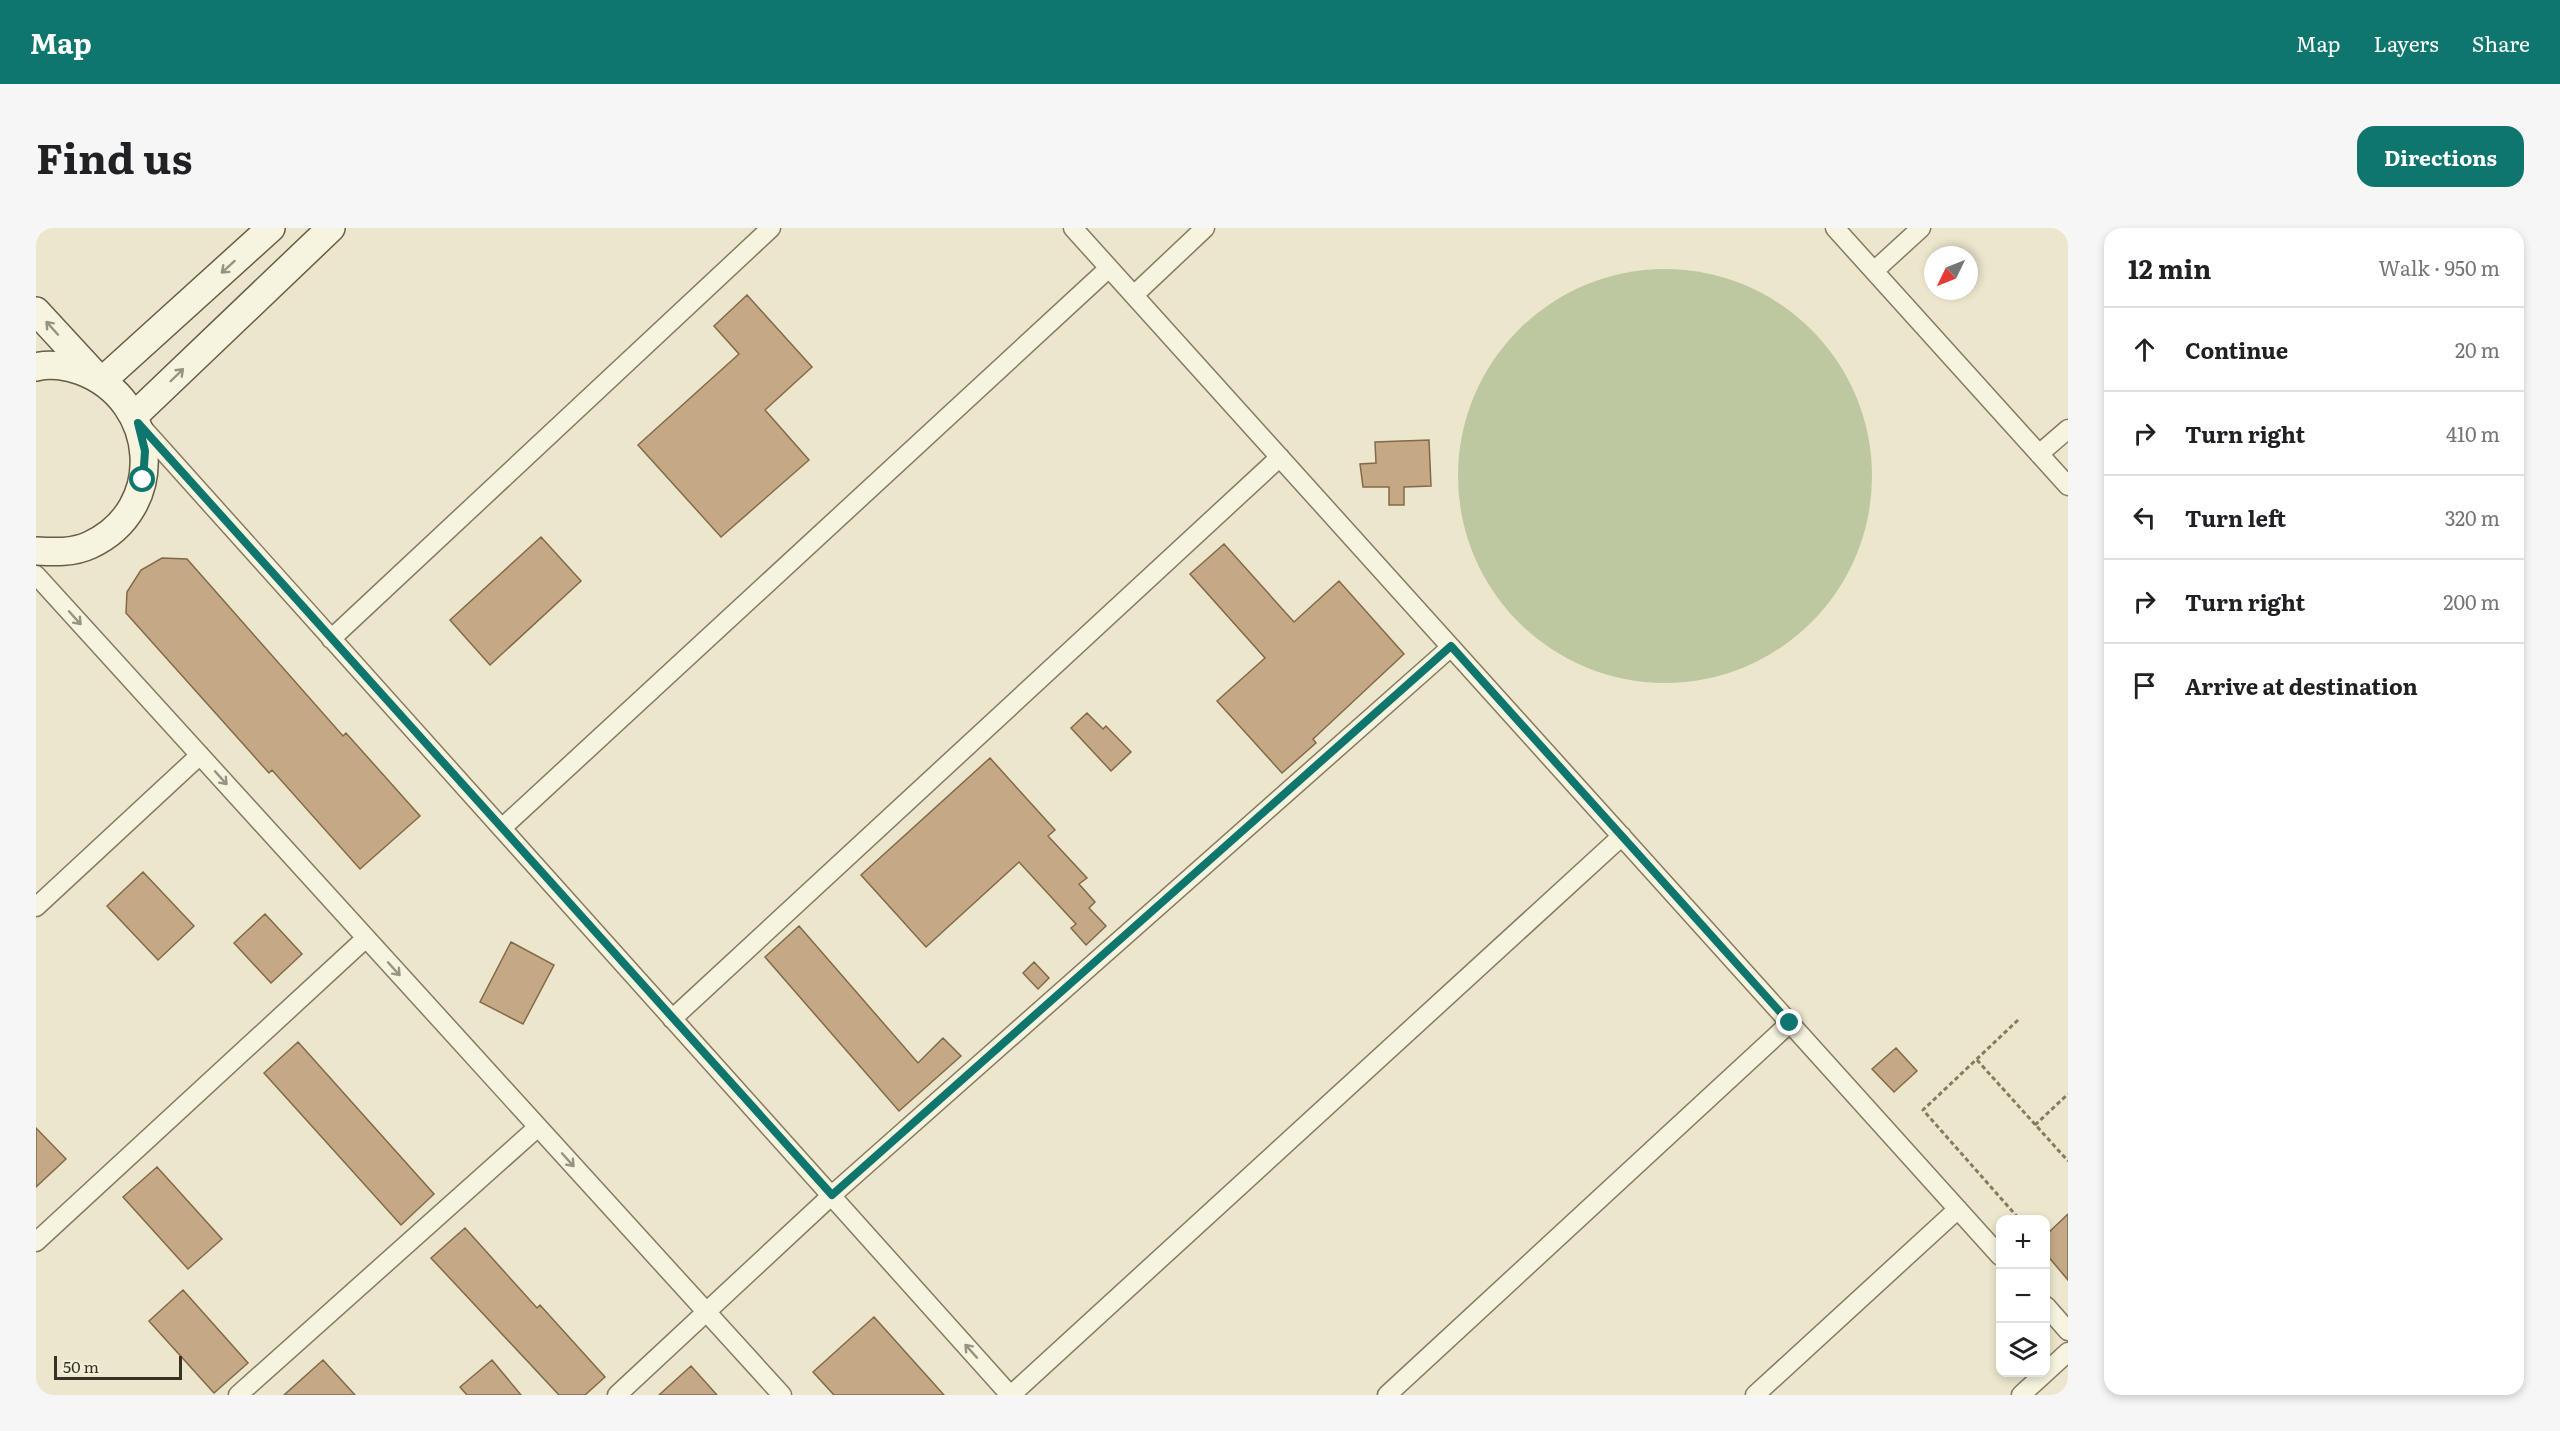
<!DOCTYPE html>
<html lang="en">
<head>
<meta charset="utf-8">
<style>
  body { margin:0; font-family:Literata,serif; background:#f6f6f6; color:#202124 }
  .controls { position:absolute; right:18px; bottom:18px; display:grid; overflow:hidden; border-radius:12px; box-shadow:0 3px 9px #0003 }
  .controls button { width:54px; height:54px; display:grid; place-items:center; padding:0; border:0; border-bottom:2px solid #e0e0e0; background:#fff; color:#202124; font:30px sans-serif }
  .compass { position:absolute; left:1888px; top:18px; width:54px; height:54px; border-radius:50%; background:#fff; box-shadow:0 3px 9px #0003; rotate:227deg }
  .scale { position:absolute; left:18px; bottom:15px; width:128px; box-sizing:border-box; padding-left:6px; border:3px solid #393123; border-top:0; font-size:16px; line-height:21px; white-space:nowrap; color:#393123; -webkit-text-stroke:4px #f3f0da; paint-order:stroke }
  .stop { position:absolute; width:18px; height:18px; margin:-14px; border:4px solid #0f766e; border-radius:50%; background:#fff }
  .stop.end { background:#0f766e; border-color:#fff; box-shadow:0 2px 6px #0008 }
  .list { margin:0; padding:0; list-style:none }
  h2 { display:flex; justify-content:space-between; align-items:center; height:78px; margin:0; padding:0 24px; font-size:26px }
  h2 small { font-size:20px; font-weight:400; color:#757577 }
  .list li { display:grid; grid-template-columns:39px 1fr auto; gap:18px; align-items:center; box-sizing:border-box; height:84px; padding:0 24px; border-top:2px solid #e0e0e0 }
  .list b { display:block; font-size:22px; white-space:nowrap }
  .list em { font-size:20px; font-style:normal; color:#757577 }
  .icon { flex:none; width:33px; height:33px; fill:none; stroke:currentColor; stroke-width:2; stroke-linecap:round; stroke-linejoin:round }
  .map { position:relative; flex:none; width:2032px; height:1167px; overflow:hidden; border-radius:18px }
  header { display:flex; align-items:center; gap:36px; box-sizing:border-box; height:84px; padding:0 30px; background:#0f766e; color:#fff }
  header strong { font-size:28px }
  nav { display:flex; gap:33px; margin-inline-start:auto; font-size:21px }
  .intro { display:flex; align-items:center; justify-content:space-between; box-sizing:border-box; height:144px; padding:0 36px }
  h1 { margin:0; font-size:42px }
  .button { padding:15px 27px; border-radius:18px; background:#0f766e; color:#fff; font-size:21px; font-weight:700 }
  main { display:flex; gap:36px; padding:0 36px }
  aside { flex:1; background:#fff; border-radius:18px; box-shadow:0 3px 9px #0003 }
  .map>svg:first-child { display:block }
  .green { fill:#bec8a0 }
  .building { fill:#c5a985; stroke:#836949; stroke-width:1.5 }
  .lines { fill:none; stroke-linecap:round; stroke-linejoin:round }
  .street-casing { stroke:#867b61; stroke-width:21 }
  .secondary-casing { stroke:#685c44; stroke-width:30 }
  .path { stroke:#867b61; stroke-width:3; stroke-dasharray:4.5 3; stroke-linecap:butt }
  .street { stroke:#f6f3de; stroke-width:18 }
  .secondary { stroke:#f6f3de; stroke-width:27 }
  .oneway { stroke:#989280 }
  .route { stroke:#0f766e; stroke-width:8 }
</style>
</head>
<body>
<header>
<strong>Map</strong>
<nav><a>Map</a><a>Layers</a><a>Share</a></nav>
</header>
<div class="intro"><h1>Find us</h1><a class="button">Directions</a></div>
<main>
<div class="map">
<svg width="2032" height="1167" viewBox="0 0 2032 1167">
  <rect width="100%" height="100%" fill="#ebe6cc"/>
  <path class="green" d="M1422 248a207 207 0 1 1 414 0a207 207 0 1 1-414 0Z"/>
  <path class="building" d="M711 67 776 139 729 182 773 232 685 309 602 217 703 126 678 98Z
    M1393 212 1395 258 1368 259V277H1353V259H1327L1324 236 1340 235 1339 214Z
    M505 309 545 353 454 437 414 392Z
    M1188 316 1258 394 1303 353 1368 426 1277 511 1280 515 1246 545 1181 473 1229 430 1154 346Z
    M126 330 151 331 307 508 310 505 384 588 324 641 236 542 233 545 90 385 91 364 105 342Z
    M1051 485 1067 501 1070 498 1095 524 1075 543 1035 500Z
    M954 530 1019 602 1012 608 1051 650 1043 656 1059 674 1053 680 1070 698 1050 717 1035 700 1040 696 983 634 890 719 825 647Z
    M107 644 158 698 122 732 71 678Z
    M229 686 266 726 235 755 198 715Z
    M763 698 882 835 907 810 925 828 863 883 729 729Z
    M475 714 518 737 487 796 444 774Z
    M998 734 1013 750 1002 761 987 745Z
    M262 814 398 966 365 997 228 845Z
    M1860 820 1881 843 1858 864 1836 841Z
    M0 900 30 931 0 959Z
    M121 939 186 1011 152 1041 87 969Z
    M2032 986V1052L2010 1026V1007Z
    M429 1000 501 1080 504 1077 569 1149 549 1167H523L395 1030Z
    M147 1062 212 1135 178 1165 113 1093Z
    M838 1089 908 1167H798L777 1144Z
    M287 1132 319 1167H248Z
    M456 1132 485 1167H431L424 1159Z
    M655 1138 681 1167H623Z"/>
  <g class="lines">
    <defs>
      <path id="street" d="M1037 0 1964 1028
        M1799 0 2032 258
        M1838 43 1885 0
        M1098 67 1169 0
        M104 197 974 1167
        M2003 226 2032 201
        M0 347 746 1167
        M295 411 735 0
        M466 600 1073 40
        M0 679 164 527
        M636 791 1244 229
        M0 1014 330 710
        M2010 1078 2032 1103
        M202 1167 502 899
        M581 1167 796 967 1415 419
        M975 1167 1586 608
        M1351 1167 1754 795
        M1719 1167 1922 981
        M1985 1167 2032 1124"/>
      <path id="secondary" d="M0 83 60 148
        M0 139C14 135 32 138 45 143 123 172 132 281 54 317 37 325 18 324 0 323
        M66 153 235 0
        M98 188 295 0"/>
    </defs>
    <use href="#street" class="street-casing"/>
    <use href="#secondary" class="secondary-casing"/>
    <path class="path" d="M1982 792 1887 882 1984 992
      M1941 832 2032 933
      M1999 897 2032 866"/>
    <use href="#street" class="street"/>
    <use href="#secondary" class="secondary"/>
  </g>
  <defs><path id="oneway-shaft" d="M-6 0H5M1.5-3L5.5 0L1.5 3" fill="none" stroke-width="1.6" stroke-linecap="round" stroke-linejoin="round" transform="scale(1.5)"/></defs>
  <g class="oneway">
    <use href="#oneway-shaft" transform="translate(192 39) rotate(138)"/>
    <use href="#oneway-shaft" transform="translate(16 100) rotate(-132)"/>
    <use href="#oneway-shaft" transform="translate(141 147) rotate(-44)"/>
    <use href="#oneway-shaft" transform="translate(39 390) rotate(48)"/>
    <use href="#oneway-shaft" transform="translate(185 550) rotate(48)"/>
    <use href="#oneway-shaft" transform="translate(358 741) rotate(48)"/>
    <use href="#oneway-shaft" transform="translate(532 932) rotate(48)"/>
    <use href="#oneway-shaft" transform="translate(935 1123) rotate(-132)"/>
  </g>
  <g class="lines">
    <path class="route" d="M107 252 109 223 102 195 796 967 1415 418 1754 795"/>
  </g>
</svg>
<div class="controls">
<button>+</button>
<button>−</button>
<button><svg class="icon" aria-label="layers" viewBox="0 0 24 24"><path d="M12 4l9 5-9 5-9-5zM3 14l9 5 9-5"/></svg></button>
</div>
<svg class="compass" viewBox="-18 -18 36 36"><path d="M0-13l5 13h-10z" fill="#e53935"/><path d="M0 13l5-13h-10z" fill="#757577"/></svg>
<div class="scale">50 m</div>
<div class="stop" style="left:107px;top:252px"></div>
<div class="stop end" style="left:1754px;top:795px"></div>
</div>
<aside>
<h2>12 min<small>Walk · 950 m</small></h2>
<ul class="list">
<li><svg class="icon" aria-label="ahead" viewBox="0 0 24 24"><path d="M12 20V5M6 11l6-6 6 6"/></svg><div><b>Continue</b></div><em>20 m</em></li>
<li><svg class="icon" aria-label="right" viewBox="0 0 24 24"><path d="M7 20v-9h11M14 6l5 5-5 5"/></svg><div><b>Turn right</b></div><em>410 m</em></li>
<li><svg class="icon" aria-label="left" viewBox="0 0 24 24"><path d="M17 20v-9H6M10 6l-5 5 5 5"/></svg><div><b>Turn left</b></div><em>320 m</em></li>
<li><svg class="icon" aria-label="right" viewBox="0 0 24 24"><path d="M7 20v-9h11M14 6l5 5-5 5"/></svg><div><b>Turn right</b></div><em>200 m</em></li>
<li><svg class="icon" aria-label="arrive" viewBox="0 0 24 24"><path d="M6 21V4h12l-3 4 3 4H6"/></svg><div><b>Arrive at destination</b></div></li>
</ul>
</aside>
</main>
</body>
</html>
